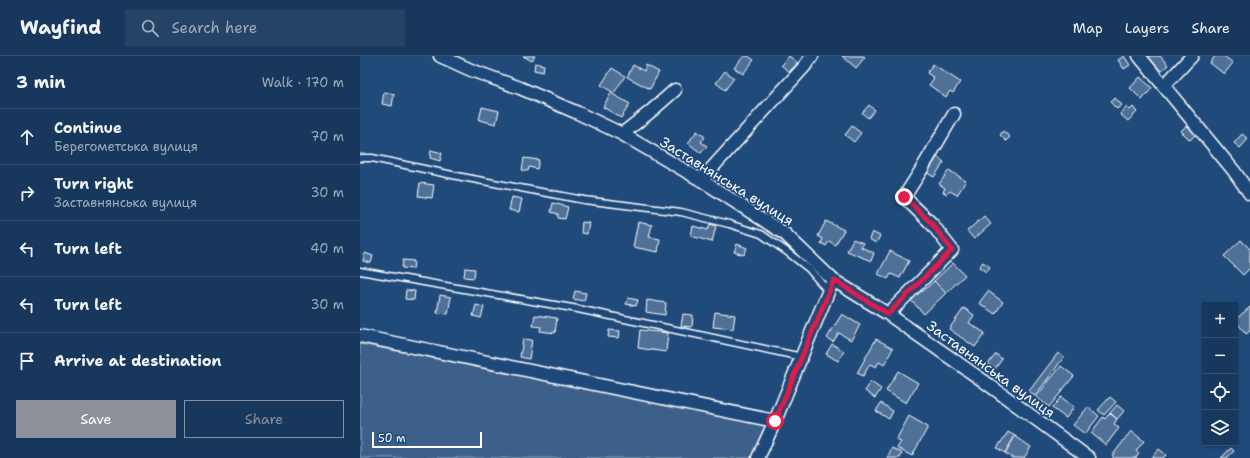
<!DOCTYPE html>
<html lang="en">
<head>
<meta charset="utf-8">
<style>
  body { margin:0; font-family:"Shantell Sans",sans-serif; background:#244365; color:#f1f3f6 }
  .controls { position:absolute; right:12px; bottom:12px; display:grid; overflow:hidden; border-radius:0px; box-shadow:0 1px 3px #0004 }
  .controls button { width:36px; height:36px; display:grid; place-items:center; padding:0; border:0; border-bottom:1px solid #365272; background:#17385c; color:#f1f3f6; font:20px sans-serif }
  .scale { position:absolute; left:12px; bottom:10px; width:110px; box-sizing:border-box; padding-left:4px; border:2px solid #fff; border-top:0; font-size:11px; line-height:14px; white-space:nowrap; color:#fff; -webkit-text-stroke:3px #1f4a7a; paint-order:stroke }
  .stop { position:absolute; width:12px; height:12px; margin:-9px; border:3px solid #e11d48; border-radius:50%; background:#fff }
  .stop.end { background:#e11d48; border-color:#fff; box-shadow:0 1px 4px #0008 }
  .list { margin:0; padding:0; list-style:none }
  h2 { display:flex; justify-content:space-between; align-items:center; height:52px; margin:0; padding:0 16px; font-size:17px }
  h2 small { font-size:13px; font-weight:400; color:#9eacbb }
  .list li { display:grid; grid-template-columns:26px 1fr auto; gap:12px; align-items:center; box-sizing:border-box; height:56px; padding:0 16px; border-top:1px solid #365272 }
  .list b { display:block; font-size:15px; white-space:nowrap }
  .list p { margin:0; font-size:13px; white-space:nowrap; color:#9eacbb }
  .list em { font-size:13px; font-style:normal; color:#9eacbb }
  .actions { display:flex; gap:8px; padding:12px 16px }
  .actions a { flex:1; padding:9px 0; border:1px solid #8c9099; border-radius:0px; text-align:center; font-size:14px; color:#8c9099 }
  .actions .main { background:#8c9099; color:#fff }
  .icon { flex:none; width:22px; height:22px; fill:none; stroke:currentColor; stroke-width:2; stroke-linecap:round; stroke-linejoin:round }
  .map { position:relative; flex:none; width:890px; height:402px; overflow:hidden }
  header { display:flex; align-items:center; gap:24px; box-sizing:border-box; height:56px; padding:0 20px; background:#17385c; border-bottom:1px solid #365272 }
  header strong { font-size:19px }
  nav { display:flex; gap:22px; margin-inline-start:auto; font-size:14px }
  .search { width:280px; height:36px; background:#244365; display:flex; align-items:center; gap:10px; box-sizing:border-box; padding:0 14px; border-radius:0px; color:#9eacbb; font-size:15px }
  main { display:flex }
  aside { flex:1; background:#17385c }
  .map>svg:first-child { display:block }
  .green { fill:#3c618b; stroke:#9eb0c5 }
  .building { fill:#507197; stroke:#fff }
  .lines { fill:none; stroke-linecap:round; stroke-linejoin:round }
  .lane-casing { stroke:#fff; stroke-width:9 }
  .street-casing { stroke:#fff; stroke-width:15 }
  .lane { stroke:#1f4a7a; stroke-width:6 }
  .street { stroke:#1f4a7a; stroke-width:12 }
  .route { stroke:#e11d48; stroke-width:5 }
  .labels { text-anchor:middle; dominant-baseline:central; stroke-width:3.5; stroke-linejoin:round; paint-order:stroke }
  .street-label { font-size:14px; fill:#fff; stroke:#1f4a7a }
</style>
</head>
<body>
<header>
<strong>Wayfind</strong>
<div class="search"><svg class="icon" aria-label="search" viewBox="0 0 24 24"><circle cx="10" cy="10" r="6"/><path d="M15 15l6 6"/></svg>Search here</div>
<nav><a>Map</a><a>Layers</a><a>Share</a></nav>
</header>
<main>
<aside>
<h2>3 min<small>Walk · 170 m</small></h2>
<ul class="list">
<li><svg class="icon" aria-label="ahead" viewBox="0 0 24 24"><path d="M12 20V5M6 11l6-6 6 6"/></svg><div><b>Continue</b><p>Берегометська вулиця</p></div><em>70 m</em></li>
<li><svg class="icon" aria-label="right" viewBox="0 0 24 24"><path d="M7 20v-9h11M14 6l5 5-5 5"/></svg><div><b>Turn right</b><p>Заставнянська вулиця</p></div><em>30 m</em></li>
<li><svg class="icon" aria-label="left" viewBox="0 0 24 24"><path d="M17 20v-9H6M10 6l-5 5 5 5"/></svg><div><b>Turn left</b></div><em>40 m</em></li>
<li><svg class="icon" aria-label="left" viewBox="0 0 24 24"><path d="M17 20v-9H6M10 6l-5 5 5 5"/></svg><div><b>Turn left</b></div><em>30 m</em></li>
<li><svg class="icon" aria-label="arrive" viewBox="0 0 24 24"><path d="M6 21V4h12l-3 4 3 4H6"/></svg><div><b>Arrive at destination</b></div></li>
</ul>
<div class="actions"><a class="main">Save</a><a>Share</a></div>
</aside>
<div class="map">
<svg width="890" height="402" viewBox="0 0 890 402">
  <rect width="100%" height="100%" fill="#1f4a7a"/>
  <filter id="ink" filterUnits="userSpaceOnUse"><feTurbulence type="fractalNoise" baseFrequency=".025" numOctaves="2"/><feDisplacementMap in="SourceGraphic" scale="8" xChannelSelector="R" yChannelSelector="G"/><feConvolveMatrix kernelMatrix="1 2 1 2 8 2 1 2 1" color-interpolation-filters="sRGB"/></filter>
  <g filter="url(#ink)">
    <path class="green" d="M0 288 413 367 397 402H0Z"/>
    <path class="building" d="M163 0H175L172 5Z
      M384 0H388L394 4 383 18 374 12Z
      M429 0 438 7 429 16 421 9Z
      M482 0H504L505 1 496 12Z
      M764 0 770 9 764 13 758 4Z
      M789 0H800L808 9 801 15 788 1Z
      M855 0H864L873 7 864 18 850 7Z
      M175 7 184 9 183 16 174 14Z
      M573 8 600 26 593 37 590 35 586 41 569 29 574 22 567 17Z
      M273 9 284 15 286 9 299 16 290 33 267 21Z
      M252 12 265 20 254 37 241 29Z
      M365 15 374 22 365 34 356 27Z
      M780 21 792 32 782 44 770 32Z
      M24 36 34 38 32 50 22 48Z
      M251 37 270 48 261 62 243 51Z
      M755 42 762 49 757 53 750 46Z
      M509 49 515 54 508 62 502 57Z
      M122 51 139 55 136 68 119 64Z
      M767 51 770 54 773 51 777 56 768 65 760 58Z
      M827 69 836 78 830 84 821 75Z
      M492 70 501 77 494 86 485 79Z
      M337 75 345 81 341 86 347 90 341 97 328 87Z
      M643 75 650 81 646 85 640 79Z
      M882 78 888 83 880 92 874 87Z
      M71 94 82 97 80 105 70 102Z
      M577 101 584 106 574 121 567 117Z
      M164 102 179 104 177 113 169 111 168 115 162 114Z
      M589 114 606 125 597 139 590 135 587 138 583 136 585 132 579 128Z
      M60 127 74 129 72 142 58 140Z
      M152 141 162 143 159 156 149 154Z
      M193 147 208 151 205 163 198 162V158L191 156Z
      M624 160 631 168 614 183 607 175Z
      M466 165 484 174 475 189 469 185 466 190 461 187 463 183 458 180Z
      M222 166 229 167 227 178 221 177Z
      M278 166 292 169 289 181 300 183 298 196 273 191Z
      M350 168 356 170 352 186 331 180 333 170 348 174Z
      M512 176 520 180 516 187 509 183Z
      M493 183 503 187 501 191 514 197 511 205 487 195Z
      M881 184 890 193V212L883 219 864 200Z
      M377 188 387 192 384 199 374 196Z
      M530 195 549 205 540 222 531 218 528 223 518 218Z
      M5 197 13 200 11 207 3 205Z
      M43 204 54 205 53 213 42 212Z
      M623 206 630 211 626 216 619 211Z
      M593 207 605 219 586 237 574 225Z
      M105 212 115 213 114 222 104 221Z
      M574 225 586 237 564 258 549 242 559 233 562 236Z
      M46 234 55 235 54 244 45 243Z
      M215 235 226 237 224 245 213 243Z
      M628 235 643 246 635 258 619 247Z
      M80 239 91 241 88 258 77 257Z
      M268 242 278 244 276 250 266 248Z
      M287 244 306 247 305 259 286 256Z
      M116 249 124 251 121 262 113 260Z
      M890 251V275L886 278 875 264Z
      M604 252 614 259 609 267 625 277 615 291 589 273Z
      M355 256 375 259 373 273 353 271Z
      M323 258 333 259 332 271 321 270Z
      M482 258 500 269 491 284 479 277 473 286 467 282Z
      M175 259 197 262 195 277 180 275 181 271 173 270Z
      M249 274 260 275 259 282 248 281Z
      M280 274 308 277 306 296 278 292Z
      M163 283 172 284 169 303 160 301Z
      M516 283 533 292 524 309 519 306 516 311 510 308 503 320 497 317Z
      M472 288 484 295 478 305 466 298Z
      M698 297 704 301 675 340 669 335Z
      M636 298 642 303 635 313 628 308Z
      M701 310 714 320 689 351 676 341Z
      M538 315 558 327 546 347 526 335Z
      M511 326 521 333 515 342 505 335Z
      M701 341 714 351 706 362 692 352Z
      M750 341 756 346 744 359 738 354Z
      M521 347 533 355 529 363 516 355Z
      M757 349 764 355 757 363 750 357Z
      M728 351 739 360 725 378 713 369Z
      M750 357 757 363 754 368 759 372 746 389 731 377 743 361 745 363Z
      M549 360 568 371 552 400 537 392 541 386 536 384Z
      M771 375 784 385 776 395 779 397 776 402H754L752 400Z
      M648 376 655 380 645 397 637 392Z
      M655 380 671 391 664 402H652L645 397Z
      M532 392 542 397 540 402H527Z
      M871 392 874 395 867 402H861Z
      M799 393 806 399 803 402H791Z"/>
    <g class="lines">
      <defs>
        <path id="lane" d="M0 102H12L102 121 224 144 321 156 369 168 401 178 426 195 449 213 468 235
          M0 215 218 253 442 301"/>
        <path id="street" d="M80 0 111 14 160 32 218 57 262 78 341 124 425 178 473 224 528 258 625 326 729 402
          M779 0 874 115 890 138
          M804 30 832 0
          M262 78 290 56 315 34
          M341 124 444 11 452 0
          M528 258 592 194 572 168 544 141 560 116 594 58
          M0 280 415 365
          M398 402 415 365 473 224"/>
      </defs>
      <use href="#lane" class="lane-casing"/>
      <use href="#street" class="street-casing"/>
      <use href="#lane" class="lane"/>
      <use href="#street" class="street"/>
    </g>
  </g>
  <g class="lines" filter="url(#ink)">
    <path class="route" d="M415 365 474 224 528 258 592 194 572 168 544 141"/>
  </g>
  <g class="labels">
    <g class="street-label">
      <text transform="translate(367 125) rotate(32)">Заставнянська вулиця</text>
      <text transform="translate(631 313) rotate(36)">Заставнянська вулиця</text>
    </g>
  </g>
</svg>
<div class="controls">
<button>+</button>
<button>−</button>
<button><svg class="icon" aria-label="locate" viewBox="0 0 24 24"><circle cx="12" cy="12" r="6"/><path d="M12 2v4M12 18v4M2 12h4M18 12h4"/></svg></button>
<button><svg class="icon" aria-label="layers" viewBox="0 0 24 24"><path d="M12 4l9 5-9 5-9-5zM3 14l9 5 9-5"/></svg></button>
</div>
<div class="scale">50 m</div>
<div class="stop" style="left:415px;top:365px"></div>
<div class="stop end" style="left:544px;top:141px"></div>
</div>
</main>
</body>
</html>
